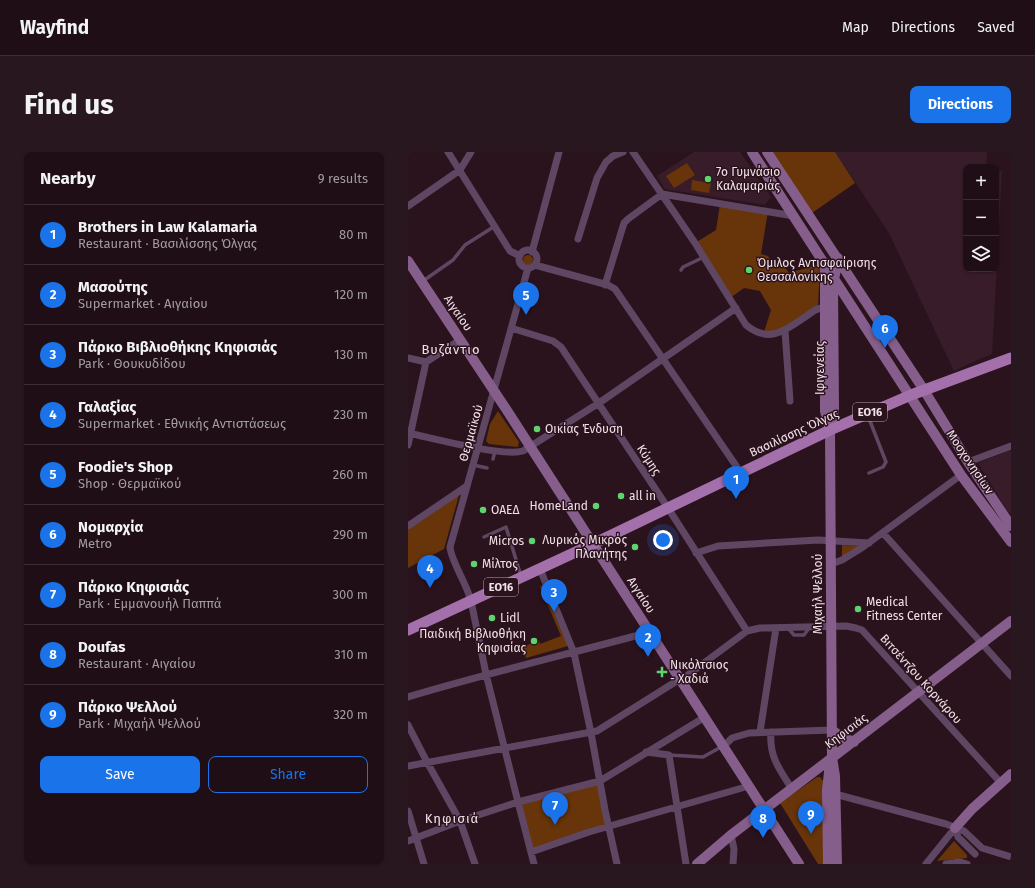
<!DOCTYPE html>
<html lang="en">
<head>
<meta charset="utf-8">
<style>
  body { margin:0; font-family:"Fira Sans",sans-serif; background:#28171f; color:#f1f3f6 }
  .controls { position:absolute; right:12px; top:12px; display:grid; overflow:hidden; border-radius:8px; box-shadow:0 1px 3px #0004 }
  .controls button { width:36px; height:36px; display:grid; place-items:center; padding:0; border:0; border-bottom:1px solid #3d2e35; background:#200e16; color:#f1f3f6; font:20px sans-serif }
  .you { position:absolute; left:255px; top:388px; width:14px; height:14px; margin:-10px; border:3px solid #fff; border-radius:50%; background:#1a73e8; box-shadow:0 0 0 6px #1a73e833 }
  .badge { display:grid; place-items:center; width:26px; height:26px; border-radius:50%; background:#1a73e8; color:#fff; font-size:13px; font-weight:700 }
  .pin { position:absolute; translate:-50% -33px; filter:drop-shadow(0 1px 2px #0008) }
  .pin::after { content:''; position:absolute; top:21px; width:14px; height:12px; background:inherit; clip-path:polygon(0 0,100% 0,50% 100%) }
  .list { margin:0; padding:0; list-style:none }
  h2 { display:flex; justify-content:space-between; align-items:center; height:52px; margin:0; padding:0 16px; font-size:17px }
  h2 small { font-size:13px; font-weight:400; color:#a29ca1 }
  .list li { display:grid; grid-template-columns:26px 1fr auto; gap:12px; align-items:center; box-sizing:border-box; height:60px; padding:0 16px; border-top:1px solid #3d2e35 }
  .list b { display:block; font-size:15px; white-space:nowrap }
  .list p { margin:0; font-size:13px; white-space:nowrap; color:#a29ca1 }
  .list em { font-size:13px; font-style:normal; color:#a29ca1 }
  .actions { display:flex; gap:8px; padding:12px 16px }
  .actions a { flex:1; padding:9px 0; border:1px solid #1a73e8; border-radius:8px; text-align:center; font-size:14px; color:#1a73e8 }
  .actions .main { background:#1a73e8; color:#fff }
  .icon { flex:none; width:22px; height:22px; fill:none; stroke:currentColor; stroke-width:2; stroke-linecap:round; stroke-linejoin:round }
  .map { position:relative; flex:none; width:603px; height:712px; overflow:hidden; border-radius:8px }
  header { display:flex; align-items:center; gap:24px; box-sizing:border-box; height:56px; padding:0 20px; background:#200e16; border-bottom:1px solid #3d2e35 }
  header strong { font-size:19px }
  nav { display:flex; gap:22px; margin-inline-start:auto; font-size:14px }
  .intro { display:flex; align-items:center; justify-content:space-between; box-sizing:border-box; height:96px; padding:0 24px }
  h1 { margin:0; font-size:28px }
  .button { padding:10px 18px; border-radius:8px; background:#1a73e8; color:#fff; font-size:14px; font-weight:700 }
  main { display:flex; gap:24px; padding:0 24px }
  aside { flex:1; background:#200e16; border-radius:8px; box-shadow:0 1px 3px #0004 }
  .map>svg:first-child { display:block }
  .built { fill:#391c2a }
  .green { fill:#683409 }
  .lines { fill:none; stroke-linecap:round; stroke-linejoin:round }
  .lane { stroke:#5f4763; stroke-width:3.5 }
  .street { stroke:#5f4763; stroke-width:7 }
  .secondary { stroke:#855e8c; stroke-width:10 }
  .primary { stroke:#a370ac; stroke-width:11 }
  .poi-dot { fill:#5dd56d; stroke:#2b131e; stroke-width:1.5 }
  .labels { text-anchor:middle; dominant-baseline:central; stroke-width:3; stroke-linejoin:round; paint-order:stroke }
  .shield { fill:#2b131e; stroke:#b6a3ab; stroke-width:1 }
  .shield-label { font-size:11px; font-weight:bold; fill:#f2e1e8 }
  .poi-label { font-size:12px; fill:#f2e1e8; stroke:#2b131e; text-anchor:start }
  .street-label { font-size:12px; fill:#f2e1e8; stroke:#2b131e }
  .neighbourhood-label { font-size:13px; letter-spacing:1px; fill:#f2e1e8; stroke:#2b131e }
</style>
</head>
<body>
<header>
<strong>Wayfind</strong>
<nav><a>Map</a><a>Directions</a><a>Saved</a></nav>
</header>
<div class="intro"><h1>Find us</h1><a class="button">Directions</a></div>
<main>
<aside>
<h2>Nearby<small>9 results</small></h2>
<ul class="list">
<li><span class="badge">1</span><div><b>Brothers in Law Kalamaria</b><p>Restaurant · Βασιλίσσης Όλγας</p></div><em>80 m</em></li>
<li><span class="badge">2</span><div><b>Μασούτης</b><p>Supermarket · Αιγαίου</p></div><em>120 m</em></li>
<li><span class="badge">3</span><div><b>Πάρκο Βιβλιοθήκης Κηφισιάς</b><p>Park · Θουκυδίδου</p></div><em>130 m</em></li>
<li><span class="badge">4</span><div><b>Γαλαξίας</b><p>Supermarket · Εθνικής Αντιστάσεως</p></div><em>230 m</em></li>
<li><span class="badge">5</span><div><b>Foodie's Shop</b><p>Shop · Θερμαϊκού</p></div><em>260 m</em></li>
<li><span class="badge">6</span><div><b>Νομαρχία</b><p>Metro</p></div><em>290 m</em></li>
<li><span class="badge">7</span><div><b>Πάρκο Κηφισιάς</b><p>Park · Εμμανουήλ Παππά</p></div><em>300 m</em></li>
<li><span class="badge">8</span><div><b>Doufas</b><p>Restaurant · Αιγαίου</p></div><em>310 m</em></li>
<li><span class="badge">9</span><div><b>Πάρκο Ψελλού</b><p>Park · Μιχαήλ Ψελλού</p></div><em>320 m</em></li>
</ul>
<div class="actions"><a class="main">Save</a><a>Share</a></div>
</aside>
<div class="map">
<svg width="603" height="712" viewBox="0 0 603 712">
  <rect width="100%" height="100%" fill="#2b131e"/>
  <path class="built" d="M286 0H332L363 45 357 53 257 37 249 24Z
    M427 0H579L578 15H558V117H588V19H594L584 202 569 208 546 219 481 81Z
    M603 298V361L600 360 570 311Z"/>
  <path class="green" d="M364 0H427L447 31 404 61Z
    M279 11 287 23 266 36 258 24Z
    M284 28 303 31 301 41 283 38Z
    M312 52 360 59 353 102 360 104 367 114 373 110 381 121 412 112 410 156 377 179 355 183 363 158 352 139 336 136 322 146 287 91 308 78Z
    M115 108a5 5 0 1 1 10 0a5 5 0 1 1-10 0Z
    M90 259 111 290 110 295 81 292 78 289 82 272Z
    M51 343 36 397 0 416V378Z
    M434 393 450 394V395L434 406Z
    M138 429 160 494 118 506 115 495 131 488 132 492 153 484 132 435Z
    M409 625H412L415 629 416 712H410L372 651Z
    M192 629 201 675 123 700 110 650Z
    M546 689 559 703V706L529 709Z"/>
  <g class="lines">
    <path class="lane" d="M273 118 275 115 296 105
      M15 129 45 108 57 93 87 74
      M460 264 478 310 475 315 461 321
      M85 307 87 299
      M65 313 79 316
      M76 385 98 375 113 424
      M380 476 386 483H396L401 476
      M261 603 295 605 313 595"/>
    <path class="street" d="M40 0 102 99 112 104
      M225 0 287 91 338 173C362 193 379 177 400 163 405 159 409 156 416 156
      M0 54 52 18 63 0
      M170 87 189 26 198 10 205 4 215 0
      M111 107a9 9 0 1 1 18 0a9 9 0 1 1-18 0Z
      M124 100 151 0
      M127 113 200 133 207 137 333 321
      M120 116 42 395C43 409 59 432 63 449L78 522 110 650 126 712
      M197 133 216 71 220 67 254 42 386 64
      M103 176 145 189 153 195 260 356 339 479
      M377 179 382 249
      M0 206 18 210
      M0 281C24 286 94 305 115 299L191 251 328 156
      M0 293 18 210 52 188
      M560 310 603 294
      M0 374 59 334
      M475 381 603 524
      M288 401 310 394 410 388 461 391
      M423 412 434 408 455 395 553 323
      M132 417 166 501 183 581 197 658 209 712
      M273 528 339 479 352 476 438 474 448 476 454 478 593 631
      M0 545C80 521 161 502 242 480
      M0 573 19 610 52 669 67 712
      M352 580 368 476
      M363 580C361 604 371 617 384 637
      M316 594 324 586 341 581 424 578
      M238 600 261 603 278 712
      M0 614 189 579 272 527
      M427 642 538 672 556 679 574 696 603 705
      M0 659 16 712
      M547 676 550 685 567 702
      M323 683 326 697 325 712
      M0 689 52 669 110 650 192 629 297 565
      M123 700 181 680 341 634
      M518 712 547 676
      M538 712 552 710 559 712"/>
    <path class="secondary" d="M344 0 553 323 603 390
      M359 0 516 238 560 310 603 374
      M0 109 100 260 391 712
      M417 111V259L421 274
      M424 578 433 585 446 590
      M547 676 564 657 603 622
      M289 712 323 683 603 469
      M420 712 419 638 422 611
      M429 712 427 624 424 605 422 278 426 257 425 133 430 106"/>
    <path class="primary" d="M0 478 185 392 422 278 503 243 603 206"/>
  </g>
  <g class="poi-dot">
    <circle cx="300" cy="27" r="4"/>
    <circle cx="341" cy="118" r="4"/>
    <circle cx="129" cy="277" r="4"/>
    <circle cx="213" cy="344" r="4"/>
    <circle cx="188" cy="354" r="4"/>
    <circle cx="75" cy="358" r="4"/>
    <circle cx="124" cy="389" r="4"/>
    <circle cx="227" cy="395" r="4"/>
    <circle cx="66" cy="412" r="4"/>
    <circle cx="450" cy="457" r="4"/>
    <circle cx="84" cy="466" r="4"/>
    <circle cx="126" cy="489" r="4"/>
    <path d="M252 514h4v4h4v4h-4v4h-4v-4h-4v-4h4z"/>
  </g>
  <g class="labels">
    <g class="shield">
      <rect x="445" y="251" width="34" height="18" rx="3"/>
      <rect x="76" y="426" width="34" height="18" rx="3"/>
    </g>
    <g class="shield-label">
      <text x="462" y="260">ΕΟ16</text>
      <text x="93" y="435">ΕΟ16</text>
    </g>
    <g class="poi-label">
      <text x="308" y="20">7ο Γυμνάσιο<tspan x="308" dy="14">Καλαμαριάς</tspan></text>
      <text x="349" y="111">Όμιλος Αντισφαίρισης<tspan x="349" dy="14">Θεσσαλονίκης</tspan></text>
      <text x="137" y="277">Οικίας Ένδυση</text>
      <text x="221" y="344">all in</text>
      <text x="180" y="354" text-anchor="end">HomeLand</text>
      <text x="83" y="358">ΟΑΕΔ</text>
      <text x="219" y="388" text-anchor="end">Λυρικός Μικρός<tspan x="219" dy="14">Πλανήτης</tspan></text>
      <text x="116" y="389" text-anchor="end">Micros</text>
      <text x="74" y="412">Μίλτος</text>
      <text x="458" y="450">Medical<tspan x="458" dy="14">Fitness Center</tspan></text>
      <text x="92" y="466">Lidl</text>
      <text x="118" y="482" text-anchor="end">Παιδική Βιβλιοθήκη<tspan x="118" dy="14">Κηφισίας</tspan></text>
      <text x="262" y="513">Νικόλτσιος<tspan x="262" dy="14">- Χαδιά</tspan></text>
    </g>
    <g class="street-label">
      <text transform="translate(50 161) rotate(56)">Αιγαίου</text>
      <text transform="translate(412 216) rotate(-90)">Ιφιγενείας</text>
      <text transform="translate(63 281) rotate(-74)">Θερμαϊκού</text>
      <text transform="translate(386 281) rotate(-25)">Βασιλίσσης Όλγας</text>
      <text transform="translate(241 308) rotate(57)">Κύμης</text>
      <text transform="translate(562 310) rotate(56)">Μοσχονησίων</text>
      <text transform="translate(410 442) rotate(-90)">Μιχαήλ Ψελλού</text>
      <text transform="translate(233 443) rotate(57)">Αιγαίου</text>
      <text transform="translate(513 527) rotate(48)">Βιτσέντζου Κορνάρου</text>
      <text transform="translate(438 579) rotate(-37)">Κηφισιάς</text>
    </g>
    <g class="neighbourhood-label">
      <text x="43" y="197">Βυζάντιο</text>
      <text x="44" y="666">Κηφισιά</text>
    </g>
  </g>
</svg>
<div class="controls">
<button>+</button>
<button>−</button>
<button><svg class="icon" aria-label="layers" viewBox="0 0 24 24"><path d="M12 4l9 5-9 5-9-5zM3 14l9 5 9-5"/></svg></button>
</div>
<div class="you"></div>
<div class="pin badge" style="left:328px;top:347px">1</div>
<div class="pin badge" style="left:240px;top:505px">2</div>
<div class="pin badge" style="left:146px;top:460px">3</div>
<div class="pin badge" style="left:22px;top:436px">4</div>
<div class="pin badge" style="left:118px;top:163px">5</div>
<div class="pin badge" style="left:477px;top:196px">6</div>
<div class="pin badge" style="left:147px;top:673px">7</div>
<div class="pin badge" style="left:355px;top:686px">8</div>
<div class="pin badge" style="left:403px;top:682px">9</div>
</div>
</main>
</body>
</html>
